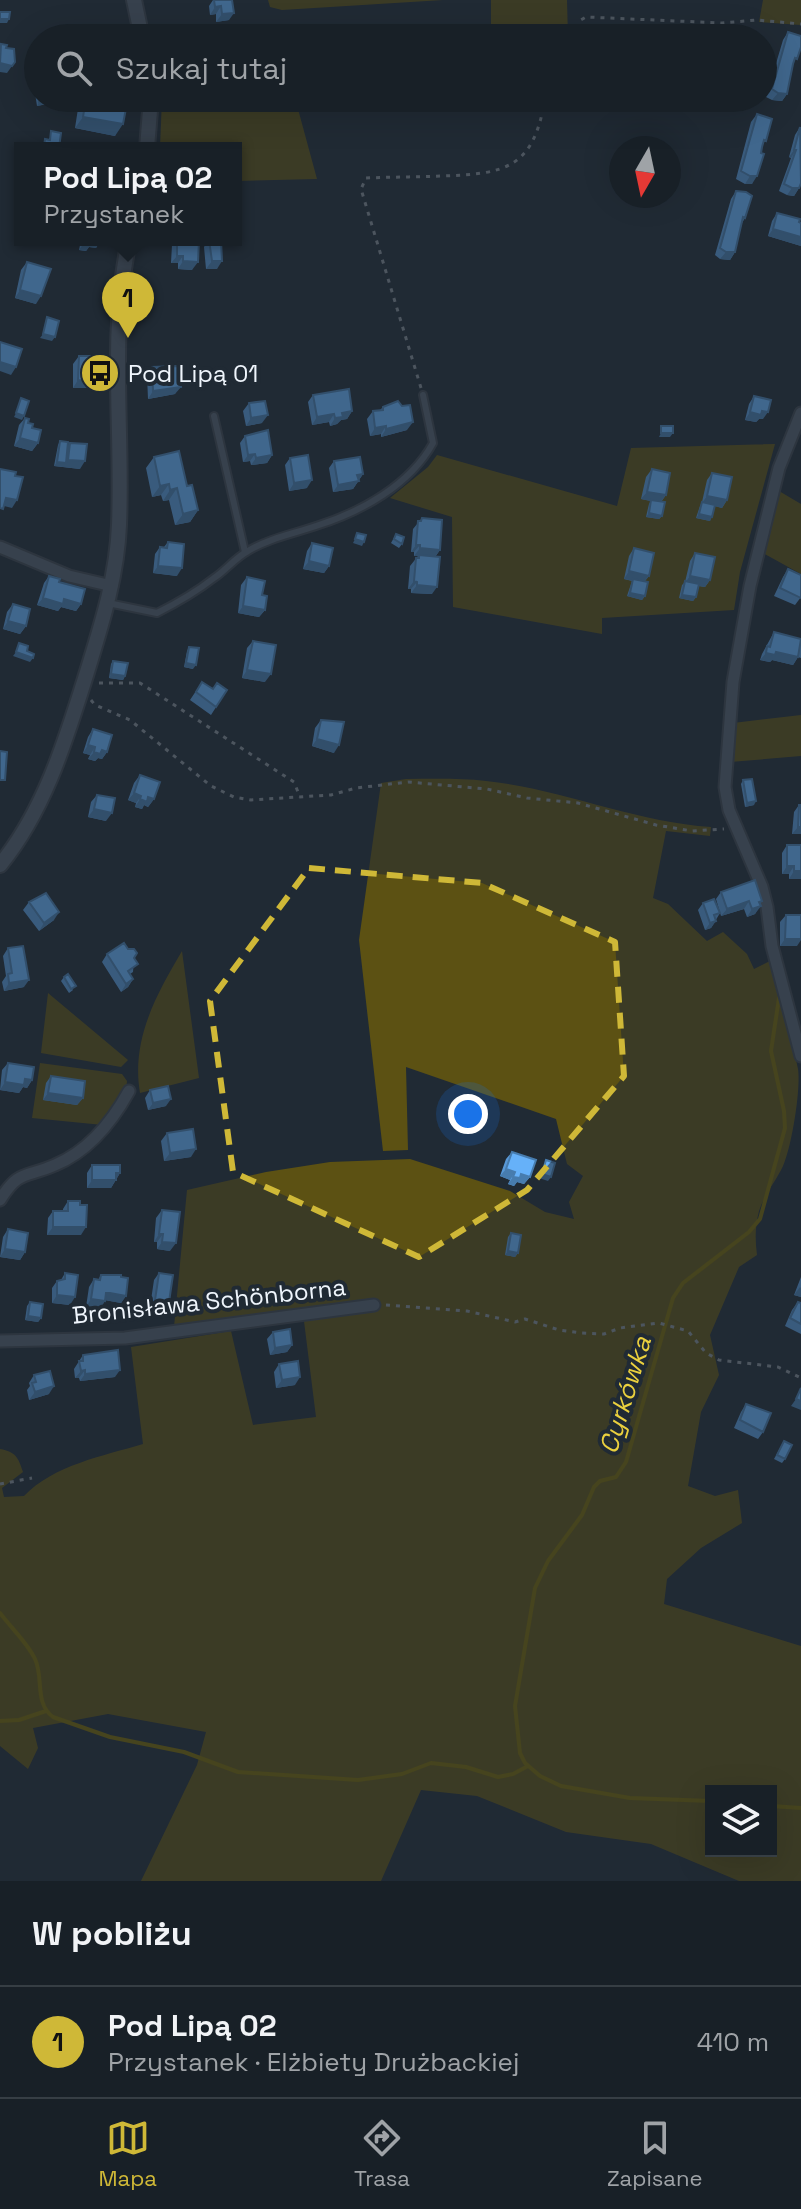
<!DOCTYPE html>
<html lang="pl">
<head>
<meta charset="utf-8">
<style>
  body { margin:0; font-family:"Space Grotesk",sans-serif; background:#21282f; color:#f1f3f6 }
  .controls { position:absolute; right:24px; bottom:24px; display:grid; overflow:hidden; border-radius:0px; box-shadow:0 8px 32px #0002 }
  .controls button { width:72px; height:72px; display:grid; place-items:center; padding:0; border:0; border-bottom:2px solid #363e44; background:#182027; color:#f1f3f6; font:40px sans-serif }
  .compass { position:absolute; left:609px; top:136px; width:72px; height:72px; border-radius:50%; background:#182027; box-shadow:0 8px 32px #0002; rotate:189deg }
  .you { position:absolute; left:468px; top:1114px; width:28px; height:28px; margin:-20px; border:6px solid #fff; border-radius:50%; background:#1a73e8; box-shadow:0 0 0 12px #1a73e833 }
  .badge { display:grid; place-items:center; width:52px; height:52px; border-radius:50%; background:#cfb837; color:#111; font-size:26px; font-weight:700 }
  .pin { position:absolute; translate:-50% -66px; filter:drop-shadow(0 2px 4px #0008) }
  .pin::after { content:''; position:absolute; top:42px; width:28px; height:24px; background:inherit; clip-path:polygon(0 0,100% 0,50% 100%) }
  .popup { position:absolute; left:14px; top:142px; width:228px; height:104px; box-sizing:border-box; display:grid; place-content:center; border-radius:0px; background:#182027; filter:drop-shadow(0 2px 6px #0005); font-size:26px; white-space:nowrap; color:#9fa3a7 }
  .popup b { font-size:30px; color:#f1f3f6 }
  .popup::after { content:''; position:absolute; left:50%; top:100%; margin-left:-16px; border:16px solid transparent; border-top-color:#182027 }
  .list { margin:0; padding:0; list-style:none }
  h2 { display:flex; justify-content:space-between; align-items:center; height:104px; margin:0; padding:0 32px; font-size:34px }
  h2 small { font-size:26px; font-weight:400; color:#9fa3a7 }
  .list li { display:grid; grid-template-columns:52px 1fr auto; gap:24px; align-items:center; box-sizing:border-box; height:112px; padding:0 32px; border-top:2px solid #363e44 }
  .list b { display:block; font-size:30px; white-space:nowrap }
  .list p { margin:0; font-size:26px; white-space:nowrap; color:#9fa3a7 }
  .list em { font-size:26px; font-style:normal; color:#9fa3a7 }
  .icon { flex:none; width:44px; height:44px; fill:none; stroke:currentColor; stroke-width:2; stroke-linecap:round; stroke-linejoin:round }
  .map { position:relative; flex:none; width:801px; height:1881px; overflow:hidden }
  .search { position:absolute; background:#182027; box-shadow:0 8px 32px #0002; left:24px; right:24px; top:24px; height:88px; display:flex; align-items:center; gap:20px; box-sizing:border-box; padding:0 28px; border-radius:44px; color:#9fa3a7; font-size:30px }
  .sheet { height:216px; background:#182027 }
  nav { display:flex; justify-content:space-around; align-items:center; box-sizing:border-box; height:112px; border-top:2px solid #363e44; background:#182027; font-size:22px; color:#9fa3a7 }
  nav a { display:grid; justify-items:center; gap:4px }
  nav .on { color:#cfb837 }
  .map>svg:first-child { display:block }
  .green { fill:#5c5113; fill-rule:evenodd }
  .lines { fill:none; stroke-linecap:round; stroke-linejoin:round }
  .stream { stroke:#736403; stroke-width:4 }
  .service-casing { stroke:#3c444c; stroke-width:10 }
  .minor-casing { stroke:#3c444c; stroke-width:15 }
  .tertiary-casing { stroke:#3c444c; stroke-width:18 }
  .path { stroke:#818991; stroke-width:3; stroke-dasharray:4 6; stroke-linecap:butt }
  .service { stroke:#535e6a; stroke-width:6 }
  .minor { stroke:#535e6a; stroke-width:11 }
  .tertiary { stroke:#535e6a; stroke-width:14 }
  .wall { fill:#5898d6 }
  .shaded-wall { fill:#477cae }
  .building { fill:#66b1f9; stroke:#477cae; stroke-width:2 }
  .marked { fill:none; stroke:#cfb837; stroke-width:6; stroke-dasharray:16 10; stroke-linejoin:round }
  .labels { text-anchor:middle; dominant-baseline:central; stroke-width:8; stroke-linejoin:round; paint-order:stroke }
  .poi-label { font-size:24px; fill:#eff5fc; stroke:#202a34; text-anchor:start }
  .street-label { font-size:24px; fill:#eff5fc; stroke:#202a34 }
  .water-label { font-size:26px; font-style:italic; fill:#ead03e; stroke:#202a34 }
</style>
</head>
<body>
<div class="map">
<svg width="801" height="1881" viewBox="0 0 801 1881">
  <rect width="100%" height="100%" fill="#202a34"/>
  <path class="green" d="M268 0H443L282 10 270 7Z
    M491 0H567L568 38H491Z
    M763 0H801V25L759 22Z
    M162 98H295L317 179 236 181V148H160Z
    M775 444 740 572 734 610 602 618V634L453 607 452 517 390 498 428 467 437 455 617 506 631 448Z
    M779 491 801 504V574L761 552Z
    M801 715V756L730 762 733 723Z
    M406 779C432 779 460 778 486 781 562 789 634 822 711 827L710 836 666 831 653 898 668 904 707 941 723 932 747 954 754 969 770 961 784 1003 798 1069C801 1088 792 1146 783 1166 776 1181 764 1195 759 1211 755 1226 755 1240 757 1255L739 1267 710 1335 719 1375 701 1412 688 1486 715 1496 738 1490 742 1523 701 1548 667 1579 664 1604 801 1646V1881H739L651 1844 566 1832 477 1796 421 1790 381 1881H141L197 1765 206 1732 108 1714 33 1728 38 1748 28 1769 0 1746V1449C16 1452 18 1457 23 1472L2 1488 4 1497 24 1496C54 1465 103 1456 143 1444L131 1347 231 1331 253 1425 316 1417 304 1321 376 1309 174 1327 187 1190 266 1172 330 1162 410 1159 510 1191 545 1212 574 1219 569 1202 583 1176 567 1164 556 1119 406 1067 408 1150 383 1151 359 940 381 783ZM711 1791H771V1851H711Z
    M182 951 199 1078 140 1093C131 1040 156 995 182 951Z
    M48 993 128 1060 121 1067 41 1053Z
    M40 1063 122 1074 127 1081 126 1092 103 1125 32 1118Z"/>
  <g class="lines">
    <path class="stream" d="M0 1613C11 1628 27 1642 35 1659 44 1678 34 1703 53 1717L110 1737 184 1752 238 1772 358 1780 402 1774 431 1763 466 1767 498 1777 513 1774 528 1766
      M0 1721 19 1720 46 1711
      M711 1801 630 1798 561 1786 540 1776 525 1763 520 1753 515 1706 535 1588 548 1561 582 1515 594 1487 600 1481 616 1477 626 1462 673 1298 683 1283 749 1232 760 1219 785 1128 784 1111 771 1051 779 998
      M771 1806 801 1808"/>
    <defs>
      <path id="service" d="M214 416 245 552
        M108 603 157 613C177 603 196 592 214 578 226 570 235 558 248 551 270 538 293 534 316 526 361 512 410 485 433 443L423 395"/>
      <path id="minor" d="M801 413 779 468 750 586 733 682 725 787 729 810 762 887 767 907 772 946 801 1056
        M0 547 69 576 112 586
        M0 1200C19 1169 26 1178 55 1165 89 1151 112 1122 129 1091
        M0 1341 125 1338 374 1305"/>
      <path id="tertiary" d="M134 0 142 38
        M147 148 151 98
        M0 865C45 810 66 739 87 672 102 623 117 576 119 525 123 427 109 338 129 240"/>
    </defs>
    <use href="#service" class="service-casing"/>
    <use href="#minor" class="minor-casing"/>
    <use href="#tertiary" class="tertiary-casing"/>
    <path class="path" d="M575 38 579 21 586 17 722 23 757 20 801 24
      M421 388 361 189 366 178C391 177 416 177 441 176 505 174 534 169 545 98
      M99 683H140L294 782 300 797
      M91 700 95 705 130 720 211 786 234 797 251 800 331 795 356 788 408 782 487 789 527 798 578 803 656 825 692 831 724 829
      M386 1305 467 1311 515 1322 525 1319 559 1330 581 1333 604 1334 620 1328 659 1323 688 1331 706 1353 719 1360 778 1367 801 1378
      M0 1484 32 1478"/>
    <use href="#service" class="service"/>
    <use href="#minor" class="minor"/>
    <use href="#tertiary" class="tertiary"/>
  </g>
  <path class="wall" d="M213 0H232L229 20 216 22V14L210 15 209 6Z
    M175 30 210 38H169Z
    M788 32 793 66 787 94 782 101 772 100 766 97 783 40Z
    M37 90 47 104 37 106 35 93Z
    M82 98H128L115 136 75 128 79 102Z
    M757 114 762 147 752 184H745L736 179 751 122Z
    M800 127 799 188 794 196 787 195 779 191 791 158 789 157 795 135Z
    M736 191 745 218 742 223 735 252 730 260 720 259 715 255 731 199Z
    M777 213 801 223V246L768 236 772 221Z
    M68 240H101L96 248 89 247 86 251 79 250 80 245 67 243Z
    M175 240H199L192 270 178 269V263H171L172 245Z
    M208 240H221L217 269H206L204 247Z
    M27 262 36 304 15 298 21 270Z
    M79 356 95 381 89 388H73V364Z
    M152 367 179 380 175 394 148 399 147 375Z
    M313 395 352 411 347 419 341 420 337 424 330 426 329 422 312 425 308 402Z
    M754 396 763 419H759L756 422 745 420 749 404Z
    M249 403 262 423 246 426 243 411Z
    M383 407 407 430 381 437V434L370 436 367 419 373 411 380 410Z
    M25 418 32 428 38 443 32 451 14 446 19 425Z
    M245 436 272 455 267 463 251 465 250 461 243 462 240 443Z
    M60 441 67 447 70 443 80 469 54 466 58 445Z
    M154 457 187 486 198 510 190 522 175 525 169 500 163 501 161 495 152 497 146 468Z
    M290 458 307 488 289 491 285 465Z
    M334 461 363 474 353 489 333 492 329 468Z
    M652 469 666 495 661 502 662 516 659 519 646 517 649 504 651 501 641 499 646 477Z
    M712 473 727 500 722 508 715 506 710 521 696 518 700 506 702 502 707 480Z
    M422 518 440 550 435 557 432 594 411 593V589H408L410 566 418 556H414V552H411L413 529Z
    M396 534 402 544 399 548 391 543Z
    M168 542 177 576 153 573 155 554 160 547H164Z
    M312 543 329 566 324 573 303 569 307 551Z
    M634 548 649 576 645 581V596L642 600 627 596 632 581 624 579 629 556Z
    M695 553 710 580 705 587 698 586 696 597 693 601 679 598 682 585 685 582 690 561Z
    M788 569 801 597 795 605 774 596 783 577Z
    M49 576 59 582 81 604 76 611 61 607 58 611 37 605 44 583Z
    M247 577 262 595 265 610 259 617 238 613 241 585Z
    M13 604 26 626 20 634 3 629 7 612Z
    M774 632 801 639V658L798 657 793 665 772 660 770 662 760 660 762 654Z
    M253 641 265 682 242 678 247 648Z
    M189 647 193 669 184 667 187 651Z
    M113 661 125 676 123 680 109 678 111 664Z
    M202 682 213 689 227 690 211 715 190 700Z
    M321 720 334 753 312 746 315 728Z
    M93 729 107 752 102 759 98 758 95 761 88 759 90 755 83 753 88 737Z
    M140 775 154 799 148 807 144 805 142 809 135 807 136 803 128 800 134 783Z
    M743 780 754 805 745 807 741 784Z
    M97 795 106 821 88 817 91 802Z
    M799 805H801V834H792L794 812Z
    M787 845H801V879H789V874H782V853Z
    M721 892 760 904 755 914 747 917 744 909 721 916 716 899Z
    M29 902 54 920 39 931 23 910Z
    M703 903 720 913 711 928 705 930 698 910Z
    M786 915 797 946H780V922Z
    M8 948 24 987 4 991 2 982 6 976 3 956Z
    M107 954 134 958 133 972 130 974 133 979 128 987 121 992 102 962Z
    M64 977 73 990 69 993 61 981Z
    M8 1063 32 1080 27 1088 23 1087 19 1093 0 1090 2 1070Z
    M51 1076 83 1098 77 1105 43 1100 46 1083Z
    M150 1090 166 1106 148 1110 145 1098Z
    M167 1133 191 1157 164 1161 161 1141Z
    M512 1152 530 1177 524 1184 517 1182 514 1186 508 1184 510 1180 500 1176 506 1159Z
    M92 1165 120 1173 111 1188H87V1173Z
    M68 1201 80 1205 81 1235H47L48 1218 53 1211H63V1209Z
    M162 1210 170 1251 157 1249V1242H154L156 1218Z
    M8 1229 25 1252 20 1260 0 1257 3 1237Z
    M511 1233 518 1253 515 1257 505 1255 508 1237Z
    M65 1273 70 1305 52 1303V1288L57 1281 61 1280Z
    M159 1273 169 1302 164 1309 150 1307 154 1280Z
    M101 1275 121 1277 126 1296 121 1303 105 1300 100 1309 86 1307 89 1287 94 1279 98 1280Z
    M801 1277V1297L794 1295Z
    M30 1302 41 1318 38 1322 25 1320 27 1306Z
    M798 1302 801 1303V1334L785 1326 792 1310Z
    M273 1332 292 1345 287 1352 270 1355 267 1339Z
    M83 1355 115 1377 80 1381 79 1378H75L74 1369Z
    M279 1364 295 1385 276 1388 274 1372Z
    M34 1375 49 1394 29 1400 27 1390 30 1386 29 1383Z
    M746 1404 763 1432 758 1439 734 1428 741 1412Z
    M784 1441 785 1459 782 1463 774 1459Z"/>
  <path class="shaded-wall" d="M221 6 216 14 210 15 215 7Z
    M234 13 229 20 216 22 222 14Z
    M0 19H9L7 23H0Z
    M0 63 12 66 7 73 0 72Z
    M778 93 787 94 782 101 772 100Z
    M50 100 47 104 37 106 39 102Z
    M83 117 123 124 115 136 75 128Z
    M794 150H796L791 158 789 157Z
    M750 176H757L752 184H745Z
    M792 188H799L794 196 787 195Z
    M773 229 801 237V246L768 236Z
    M69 240H83L80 245 67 243Z
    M92 240H101L96 248 89 247 86 251 79 250 84 243Z
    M726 252H735L730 260 720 259Z
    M177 256H183L178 263H171Z
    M183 261 198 262 192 270 178 269Z
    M212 261H222L217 269H206Z
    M20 290 41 296 36 304 15 298Z
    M43 334 55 337 52 341 40 338Z
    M0 362 16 367 11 375 0 371Z
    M78 380 95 381 89 388H73Z
    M181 387 175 394 148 399 153 391Z
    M352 411 347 419 341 420 337 424 330 426 335 418 342 413Z
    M762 411 768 412 763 419H759L756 422 745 420 750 412Z
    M16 413 24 416 22 420 14 417Z
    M334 414 329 422 312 425 317 417Z
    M268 415 262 423 246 426 251 418Z
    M413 422 407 430 381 437 386 429Z
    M386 426 381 434 370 436 375 428Z
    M661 433H673L670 437H659Z
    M20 438 38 443 32 451 14 446Z
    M255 454 250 461 243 462 248 455Z
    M272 455 267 463 251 465 256 458Z
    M68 460 85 461 80 469 63 467Z
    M57 462 66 463 63 467 54 466Z
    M363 474 353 489 333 492 338 485 357 475Z
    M312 480 307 488 289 491 294 483Z
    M169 484 161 495 152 497 160 486Z
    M177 488 169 500 163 501 170 490Z
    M647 492 666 495 660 503 641 499Z
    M707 496 727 500 722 508 702 503Z
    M6 498 17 500 12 508 0 505Z
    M198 510 190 522 175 525 183 514Z
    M649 513 662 516 659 519 646 517Z
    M699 514 712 517 710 521 696 518Z
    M355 539 364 542 362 546 353 543Z
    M416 545H420L414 552H411Z
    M420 548 440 550 435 557 414 556Z
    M309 561 329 566 324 573 303 569Z
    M158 566 182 568 177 576 153 573Z
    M629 571 649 576 643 583 624 579Z
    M690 576 710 580 705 587 685 583Z
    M414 581 417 582 411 589H408Z
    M417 585 437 587 432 594 411 593Z
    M630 593 645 596 642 600 627 596Z
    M682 595 696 597 693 601 679 598Z
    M43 598 64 599 81 604 76 611 61 607 58 611 37 605Z
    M243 606 265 610 259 617 238 613Z
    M8 621 26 626 20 634 3 629Z
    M16 652 33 658 30 662 13 656Z
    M776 652 798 657 793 665 772 660 770 662 760 660 766 653Z
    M186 663 196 665 193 669 184 667Z
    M247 670 271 674 265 682 242 678Z
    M111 674 125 676 123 680 109 678Z
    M317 739 339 745 334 753 312 746Z
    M88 745 95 747 90 755 83 753Z
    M102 750 107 752 102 759 98 758 95 761 88 759 94 752Z
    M134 793 141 796 136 803 128 800Z
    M148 797 154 799 148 807 144 805 142 809 135 807 140 799Z
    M756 801 754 805 745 807 747 803Z
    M94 809 112 813 106 821 88 817Z
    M798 827H801V834H792Z
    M787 866H794L789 874H782Z
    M794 871H801V879H789Z
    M749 901 744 909 721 916 727 909Z
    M762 901 758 907 761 906 755 914 747 917 752 909 759 902Z
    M59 912 54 920 39 931 44 923Z
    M716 921 711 928 705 930 710 923Z
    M785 939H801V940L797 946H780Z
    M133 979 128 987 121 992 126 984Z
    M29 980 24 987 4 991 9 983Z
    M25 1079 32 1080 27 1088 23 1087 19 1093 0 1090 5 1082Z
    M48 1093 83 1098 77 1105 43 1100Z
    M171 1099 166 1106 148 1110 153 1103Z
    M196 1149 191 1157 164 1161 170 1153Z
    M506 1169 515 1172 510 1180 500 1176Z
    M116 1173H120L111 1188H87L92 1180Z
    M521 1174 530 1177 524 1184 517 1182 514 1186 508 1184 513 1177Z
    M542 1174 551 1177 548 1181 539 1178Z
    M53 1227H86L81 1235H47Z
    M159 1234H163L157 1242H154Z
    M162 1242 176 1243 170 1251 157 1249Z
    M5 1249 25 1252 20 1260 0 1257Z
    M508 1251 518 1253 515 1257 505 1255Z
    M800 1287 801 1288V1297L794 1295Z
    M106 1293 126 1296 121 1303 104 1300 105 1301 100 1309 86 1307 91 1299Z
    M57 1295 75 1297 70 1305 52 1303Z
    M155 1300 169 1302 164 1309 150 1307Z
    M28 1316 41 1318 38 1322 25 1320Z
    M292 1345 287 1352 270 1355 275 1348Z
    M85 1370 79 1378H75L81 1371Z
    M120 1370 115 1377 80 1381 85 1374Z
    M300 1377 295 1385 276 1388 282 1380Z
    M54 1386 49 1394 29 1400 35 1392Z
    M796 1399 801 1401V1410L791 1406Z"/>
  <path class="building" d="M214 0H232L234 13 222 14 221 6 215 7Z
    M0 12H10L9 19H0Z
    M208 26 210 38H176L175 30Z
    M788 32 801 36V47L797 59 795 58 793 64 787 94 778 93 772 89Z
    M1 44 7 45 6 48 14 49 15 62 12 66 0 63Z
    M39 98H50V100L39 102Z
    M86 98H128L123 124 83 117Z
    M757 114 772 119 766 141 764 140 762 147 761 153 764 154 757 176H750L741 171Z
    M800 127 801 183 799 188H792L784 184 796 150H794Z
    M51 131 61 133 59 148H47L44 147 45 139 50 140Z
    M736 191 746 192 752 196 745 218 743 217 735 252H726L720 248Z
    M777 213 800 219 799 222 801 223V237L773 229Z
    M85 240H92V244L84 243Z
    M177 240H199L198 262 183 261V256H177Z
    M209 240H221L222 261H212Z
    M27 262 51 269 41 296 20 290Z
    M47 317 59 321 55 337 43 334Z
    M0 342 22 349 16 367 0 362Z
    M79 356H95V381L78 380Z
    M179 366V372H182V377H179L181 387 153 391 152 367Z
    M349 389 352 411 342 413 343 417 335 418 334 414 317 417 313 395Z
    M754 396 771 400 768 412 762 411 761 415 750 412Z
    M21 398 29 401 24 416 16 413Z
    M265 401 268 415 251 418 249 403Z
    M398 401 402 406 410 405 413 422 386 429V426L375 428 373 411 383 410V407Z
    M25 418 29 419 28 423 33 424 32 428 41 430 38 443 20 438Z
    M661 426H673V433H661Z
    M268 430 272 455 256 458 255 454 248 455 245 436Z
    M60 441 68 442 66 463 57 462Z
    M70 443 87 444 85 461 68 460Z
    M179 451 187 486 192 485 198 510 183 514 177 488 170 490 169 484 160 486 154 457Z
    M308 455 312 480 294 483 290 458Z
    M360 457 363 474 357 475 359 481 338 485 334 461Z
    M0 469 16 472 15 476 23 477 17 500 6 498 3 509 0 508Z
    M652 469 670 473 666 495 647 492Z
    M712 473 732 477 727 500 707 496Z
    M651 500 665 502 662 516 649 513Z
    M702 502 715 505 712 517 699 514Z
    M422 518 442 520 440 550 420 548V545H416L418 521H421Z
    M357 533 366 535 364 542 355 539Z
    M396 534 404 537 402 544 394 539Z
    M168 542 184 544 182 568 158 566 160 547 167 548Z
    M312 543 333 548 329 566 309 561Z
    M634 548 654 553 649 576 629 571Z
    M695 553 715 557 710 580 690 576Z
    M419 555 440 557 437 587 417 585V582L414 581 416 558H419Z
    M788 569 801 575V598L780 588Z
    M49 576 60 579 59 582 85 589 81 604 64 599 63 604 43 598Z
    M247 577 265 581 262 595 267 596 265 610 243 606Z
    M633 579 648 582 645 596 630 593Z
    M685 581 699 584 696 597 682 595Z
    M13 604 30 609 26 626 8 621Z
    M774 632 801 639 798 657 776 652 775 655 766 653 767 646 770 647Z
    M253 641 276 645 271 674 247 670Z
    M19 643 28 646 27 651 34 654 33 658 16 652Z
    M189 647 199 648 196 665 186 663Z
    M113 661 128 663 125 676 111 674Z
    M202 682 213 689 217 683 227 690 216 707 196 692Z
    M321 720 344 722 339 745 317 739Z
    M93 729 112 735 107 752 102 750 100 754 94 752 95 747 88 745Z
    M0 751 7 752 5 780H0Z
    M140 775 160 782 154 799 148 797 147 802 140 799 141 796 134 793Z
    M752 779 756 801 747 803 743 780Z
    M97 795 115 798 112 813 94 809Z
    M799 805H801V827H798Z
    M787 845H801V871H794V866H787Z
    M755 880 762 901 759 902 761 906 752 909 749 901 727 909 721 892Z
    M46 893 59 912 44 923 29 902Z
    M714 899 720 913 714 915 716 921 710 923 703 903Z
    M786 915H801V939H785Z
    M124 943 128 949H134L137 953 134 958 138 964 128 971 133 979 126 984 107 954Z
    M23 946 29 980 9 983 8 974 12 973 8 948Z
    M68 974 76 986 71 989 64 977Z
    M8 1063 34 1067 32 1080 25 1079 24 1085 5 1082Z
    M51 1076 85 1081 83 1098 48 1093Z
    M168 1086 171 1099 153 1103 150 1090Z
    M193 1129 196 1149 170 1153 167 1133Z
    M512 1152 536 1160 530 1177 521 1174 520 1178 513 1177 515 1172 506 1169Z
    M546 1160 555 1163 551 1177 542 1174Z
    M92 1165H120V1173H116V1180H92Z
    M68 1201H80V1205H87L86 1227H53V1211H68Z
    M162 1210 180 1212 176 1243 162 1242 163 1234H159Z
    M8 1229 28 1233 25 1252 5 1249Z
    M511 1233 521 1235 518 1253 508 1251Z
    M65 1273 78 1275 75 1297 57 1295V1281L65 1279Z
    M159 1273 173 1275 169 1302 155 1300Z
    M101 1275H121V1277L128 1278 126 1296 110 1293H106L105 1301 91 1299 94 1279 100 1280Z
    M30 1302 43 1304 41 1318 28 1316Z
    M798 1302 801 1303V1324L790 1318Z
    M290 1329 292 1345 275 1348 273 1332Z
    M118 1350 120 1370 85 1374V1370L81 1371 79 1361H83V1355Z
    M298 1361 300 1377 282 1380 279 1364Z
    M50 1371 54 1386 35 1392 32 1383 36 1382 34 1375Z
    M801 1388V1401L796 1399Z
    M746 1404 771 1413 763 1432 740 1420Z
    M784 1441 792 1445 785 1459 777 1455Z"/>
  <path d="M0 0H801V1881H0ZM309 868 482 883 615 942 624 1076 527 1190 419 1257 233 1172 210 1001Z" fill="#202a34" fill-opacity=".55" fill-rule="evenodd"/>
  <path class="marked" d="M309 868 482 883 615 942 624 1076 527 1190 419 1257 233 1172 210 1001Z"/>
  <defs>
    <symbol id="bus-disc" viewBox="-11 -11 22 22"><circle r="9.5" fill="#cfb837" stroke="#202a34"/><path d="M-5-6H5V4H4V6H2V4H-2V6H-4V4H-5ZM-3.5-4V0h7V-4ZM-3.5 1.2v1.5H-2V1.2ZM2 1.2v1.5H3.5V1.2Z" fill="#111"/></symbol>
  </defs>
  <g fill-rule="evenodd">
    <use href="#bus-disc" x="78" y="351" width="44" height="44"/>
  </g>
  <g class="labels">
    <g class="poi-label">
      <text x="128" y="373">Pod Lipą 01</text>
    </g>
    <g class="street-label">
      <text transform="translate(209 1301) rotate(-6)">Bronisława Schönborna</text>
    </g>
    <g class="water-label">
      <text transform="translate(625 1395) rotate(-73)">Cyrkówka</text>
    </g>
  </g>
</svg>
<div class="controls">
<button><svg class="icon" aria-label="layers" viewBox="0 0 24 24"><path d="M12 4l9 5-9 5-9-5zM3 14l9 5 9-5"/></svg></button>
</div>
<svg class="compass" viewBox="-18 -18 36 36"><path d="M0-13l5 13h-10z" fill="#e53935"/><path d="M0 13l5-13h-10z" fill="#9fa3a7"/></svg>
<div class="you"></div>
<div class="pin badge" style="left:128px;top:338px">1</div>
<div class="popup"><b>Pod Lipą 02</b>Przystanek</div>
<div class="search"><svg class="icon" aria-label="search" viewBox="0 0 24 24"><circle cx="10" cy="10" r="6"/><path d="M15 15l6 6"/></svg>Szukaj tutaj</div>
</div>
<section class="sheet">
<h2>W pobliżu<small></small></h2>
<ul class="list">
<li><span class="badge">1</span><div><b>Pod Lipą 02</b><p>Przystanek · Elżbiety Drużbackiej</p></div><em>410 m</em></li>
</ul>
</section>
<nav>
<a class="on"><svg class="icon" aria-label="map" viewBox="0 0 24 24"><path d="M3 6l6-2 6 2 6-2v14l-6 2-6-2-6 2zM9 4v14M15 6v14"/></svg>Mapa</a>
<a><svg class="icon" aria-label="directions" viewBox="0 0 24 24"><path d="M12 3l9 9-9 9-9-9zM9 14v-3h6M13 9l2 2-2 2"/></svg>Trasa</a>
<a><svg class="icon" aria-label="saved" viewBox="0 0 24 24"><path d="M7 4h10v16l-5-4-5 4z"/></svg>Zapisane</a>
</nav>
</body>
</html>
